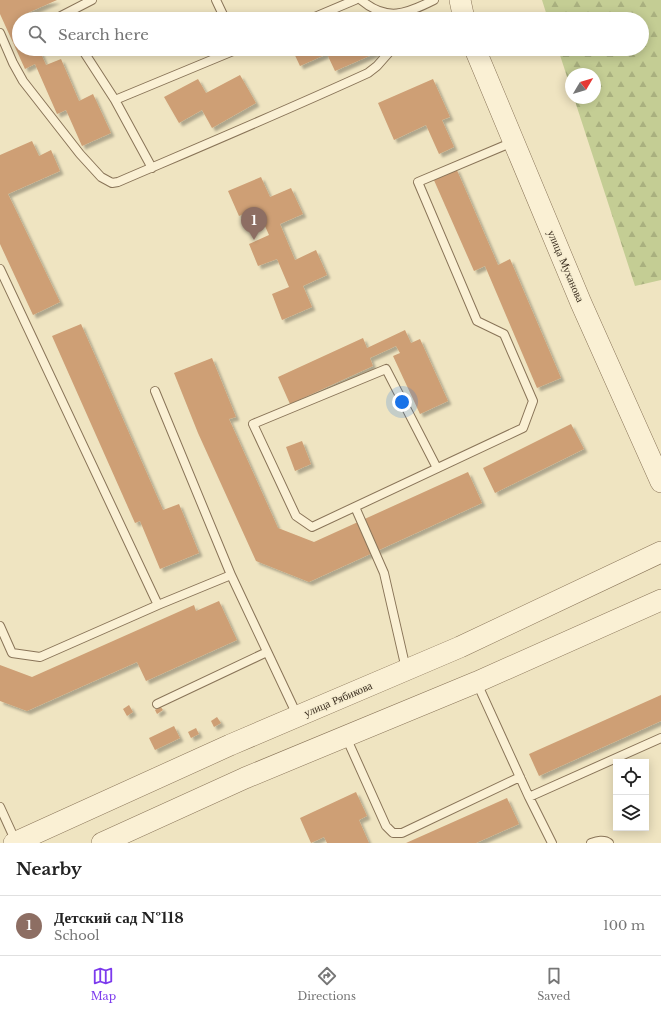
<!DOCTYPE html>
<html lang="en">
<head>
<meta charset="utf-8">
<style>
  body { margin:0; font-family:"Libre Baskerville",serif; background:#f2f2f2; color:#222 }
  .controls { position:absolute; right:12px; bottom:12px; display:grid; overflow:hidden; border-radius:0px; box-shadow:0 2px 10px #0003 }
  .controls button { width:36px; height:36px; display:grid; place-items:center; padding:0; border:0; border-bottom:1px solid #e0e0e0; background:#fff; color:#222; font:20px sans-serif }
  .compass { position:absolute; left:565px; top:68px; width:36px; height:36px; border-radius:50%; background:#fff; box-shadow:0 2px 10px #0003; rotate:52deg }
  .you { position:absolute; left:402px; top:402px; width:14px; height:14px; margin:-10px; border:3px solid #fff; border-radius:50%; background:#1a73e8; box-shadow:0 0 0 6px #1a73e833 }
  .badge { display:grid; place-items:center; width:26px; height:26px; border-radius:50%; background:#7c3aed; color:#fff; font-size:13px; font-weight:700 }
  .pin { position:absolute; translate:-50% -33px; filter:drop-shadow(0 1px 2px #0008) }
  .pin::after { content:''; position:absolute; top:21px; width:14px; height:12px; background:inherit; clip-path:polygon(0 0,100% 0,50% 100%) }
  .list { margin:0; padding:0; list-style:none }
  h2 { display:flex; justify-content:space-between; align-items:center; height:52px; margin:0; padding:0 16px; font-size:17px }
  h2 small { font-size:13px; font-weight:400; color:#767676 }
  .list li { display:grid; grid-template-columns:26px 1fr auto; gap:12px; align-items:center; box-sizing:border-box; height:60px; padding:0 16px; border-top:1px solid #e0e0e0 }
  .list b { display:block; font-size:15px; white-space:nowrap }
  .list p { margin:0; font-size:13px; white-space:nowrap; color:#767676 }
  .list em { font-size:13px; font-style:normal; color:#767676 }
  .icon { flex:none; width:22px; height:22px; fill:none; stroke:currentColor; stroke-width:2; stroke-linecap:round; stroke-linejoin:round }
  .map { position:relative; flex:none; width:661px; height:843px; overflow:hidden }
  .search { position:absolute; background:#fff; box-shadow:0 2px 10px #0003; left:12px; right:12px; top:12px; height:44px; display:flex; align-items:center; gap:10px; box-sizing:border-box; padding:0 14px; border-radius:22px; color:#767676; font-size:15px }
  .sheet { height:112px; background:#fff }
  nav { display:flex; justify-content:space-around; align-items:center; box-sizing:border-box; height:56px; border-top:1px solid #e0e0e0; background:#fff; font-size:11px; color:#767676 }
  nav a { display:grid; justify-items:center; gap:2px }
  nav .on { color:#7c3aed }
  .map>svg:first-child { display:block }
  .forest { fill:url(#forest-firs) }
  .building { fill:#ce9f75; filter:url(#shadow) }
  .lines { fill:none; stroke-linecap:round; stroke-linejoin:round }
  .service-casing { stroke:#897458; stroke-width:10 }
  .tertiary-casing { stroke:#897458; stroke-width:22 }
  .service { stroke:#faf0d4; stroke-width:8 }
  .tertiary { stroke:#faf0d4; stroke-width:21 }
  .labels { text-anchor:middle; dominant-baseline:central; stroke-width:3; stroke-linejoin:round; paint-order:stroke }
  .street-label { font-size:11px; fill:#382b1d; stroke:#f6edd0 }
</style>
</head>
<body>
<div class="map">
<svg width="661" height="843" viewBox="0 0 661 843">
  <defs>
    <pattern id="forest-firs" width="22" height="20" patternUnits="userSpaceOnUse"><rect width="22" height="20" fill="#c4cd94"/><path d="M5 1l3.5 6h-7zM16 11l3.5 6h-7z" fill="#a9b07f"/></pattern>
    <filter id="shadow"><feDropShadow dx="3.5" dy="3.5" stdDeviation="1" flood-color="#0004"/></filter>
  </defs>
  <rect width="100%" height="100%" fill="#efe4c1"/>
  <path class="forest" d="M542 0H661V280L635 286 574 98H595V74H571V89L558 49H642V19H548Z"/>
  <path class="building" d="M0 0H57L23 15 25 19H19V49H39L46 65 61 59 79 101 93 94 111 133 82 146 66 110 57 114 35 64 25 69 0 14Z
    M292 49H382L383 50 335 71 327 54 300 66Z
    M240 75 256 103 212 128 202 110 179 123 164 97 198 79 206 93Z
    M433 79 450 117 442 120 454 147 439 154 426 125 394 140 378 103Z
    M32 141 39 156 51 150 60 171 8 194 60 302 33 315 0 244V155Z
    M456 168 498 265 510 259 561 378 537 388 485 266 474 271 433 178Z
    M261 177 270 197 291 188 303 214 280 224 295 260 316 250 327 275 303 286 312 307 282 320 272 294 289 287 277 259 258 266 249 244 269 235 257 208 239 216 228 191Z
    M81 324 163 510 179 504 199 553 160 569 140 521 135 523 52 336Z
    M405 330 411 343 420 339 448 401 420 414 393 356 400 353 396 346 370 358 373 366 290 404 278 377 363 338 367 348Z
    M212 358 236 417 229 419 278 528 314 542 468 472 482 503 309 582 256 561 198 433 174 373Z
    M571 424 584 449 495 493 483 468Z
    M302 441 311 464 295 471 286 447Z
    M219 601 237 640 146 681 137 662 27 711 0 701V665L32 677 194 605 196 611Z
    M661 695V721L539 776 529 754Z
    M129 705 133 712 127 716 123 709Z
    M160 706 163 710 157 714 155 710Z
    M217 717 221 723 214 727 211 721Z
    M174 726 180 738 155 750 149 738Z
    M196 728 199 734 191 738 188 732Z
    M356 792 367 816 359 820 369 843H327L324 837 311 843 300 818Z
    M507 798 519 824 476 843H406Z"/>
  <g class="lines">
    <defs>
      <path id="service" d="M216 0 225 19
        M361 0C387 22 406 14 434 0
        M63 19 61 16 92 0
        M310 19 355 0
        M0 33 13 63 23 81 80 154 101 177 112 183 118 182C202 146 285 111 368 73L377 66 392 49
        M82 49 115 100 152 168
        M115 100 238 49
        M0 269 158 605
        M155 391 231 575
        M437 468 386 369 253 424 296 516 312 527 523 428 533 401 504 334 477 321 418 182 513 142
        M355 507 384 573 406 669
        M0 626 12 653 40 657 158 605 231 575 297 715
        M477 683 529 797 661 738
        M157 704 267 652
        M346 737 386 826 393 833H402L520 777
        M529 797 552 843
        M0 807 16 842
        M591 843C597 841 604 839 609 843"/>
      <path id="tertiary" d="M460 0 464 19
        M475 49 581 303 661 482
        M14 843 230 745 460 647 661 552
        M102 843 245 778 477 682 661 600"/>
    </defs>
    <use href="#service" class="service-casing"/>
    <use href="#tertiary" class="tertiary-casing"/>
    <use href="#service" class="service"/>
    <use href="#tertiary" class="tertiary"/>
  </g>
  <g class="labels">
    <g class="street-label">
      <text transform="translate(566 266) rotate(67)">улица Муханова</text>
      <text transform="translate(338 699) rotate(-23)">улица Рябикова</text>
    </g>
  </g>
</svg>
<div class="controls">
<button><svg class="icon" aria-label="locate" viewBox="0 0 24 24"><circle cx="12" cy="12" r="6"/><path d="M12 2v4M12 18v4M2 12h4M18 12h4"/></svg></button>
<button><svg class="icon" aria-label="layers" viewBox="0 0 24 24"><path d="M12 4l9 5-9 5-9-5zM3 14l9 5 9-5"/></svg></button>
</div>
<svg class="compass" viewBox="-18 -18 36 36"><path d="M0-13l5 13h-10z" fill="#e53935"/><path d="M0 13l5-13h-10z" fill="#767676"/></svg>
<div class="you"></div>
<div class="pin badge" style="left:254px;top:240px;background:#8d6e63">1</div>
<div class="search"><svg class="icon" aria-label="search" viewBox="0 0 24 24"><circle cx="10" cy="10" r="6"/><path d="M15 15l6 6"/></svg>Search here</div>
</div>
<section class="sheet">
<h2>Nearby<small></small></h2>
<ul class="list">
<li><span class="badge" style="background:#8d6e63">1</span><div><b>Детский сад №118</b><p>School</p></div><em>100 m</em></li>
</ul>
</section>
<nav>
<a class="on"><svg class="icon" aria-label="map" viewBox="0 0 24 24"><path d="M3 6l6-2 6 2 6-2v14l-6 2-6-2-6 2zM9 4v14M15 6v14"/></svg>Map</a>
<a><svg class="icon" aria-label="directions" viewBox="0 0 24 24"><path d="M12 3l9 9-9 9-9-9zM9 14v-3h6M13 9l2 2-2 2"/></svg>Directions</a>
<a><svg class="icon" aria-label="saved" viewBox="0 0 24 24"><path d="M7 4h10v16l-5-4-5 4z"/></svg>Saved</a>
</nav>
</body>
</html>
